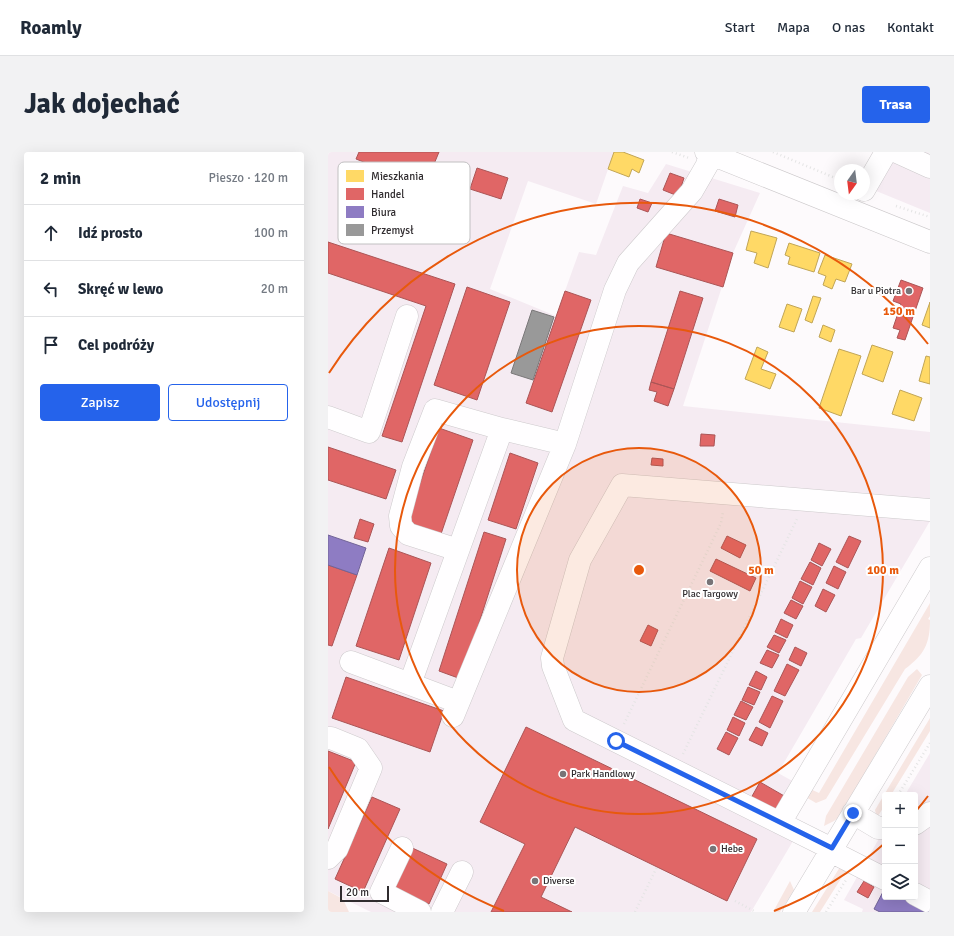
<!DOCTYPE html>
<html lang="pl">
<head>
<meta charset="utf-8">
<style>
  body { margin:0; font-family:Signika,sans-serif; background:#f2f2f3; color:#1f2937 }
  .controls { position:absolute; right:12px; bottom:12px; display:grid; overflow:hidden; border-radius:4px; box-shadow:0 4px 16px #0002 }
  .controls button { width:36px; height:36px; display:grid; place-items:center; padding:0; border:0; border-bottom:1px solid #e0e1e3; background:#fff; color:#1f2937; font:20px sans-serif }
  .compass { position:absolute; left:506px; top:12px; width:36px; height:36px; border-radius:50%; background:#fff; box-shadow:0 4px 16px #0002; rotate:194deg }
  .scale { position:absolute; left:12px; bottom:10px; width:49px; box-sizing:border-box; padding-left:4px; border:2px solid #302c2f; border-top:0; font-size:11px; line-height:14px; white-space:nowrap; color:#302c2f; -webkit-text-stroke:3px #fff; paint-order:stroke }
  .stop { position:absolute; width:12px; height:12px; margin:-9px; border:3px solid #2563eb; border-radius:50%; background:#fff }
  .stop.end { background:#2563eb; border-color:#fff; box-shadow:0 1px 4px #0008 }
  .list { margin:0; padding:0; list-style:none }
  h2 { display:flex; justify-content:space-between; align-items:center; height:52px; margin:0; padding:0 16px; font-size:17px }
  h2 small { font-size:13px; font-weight:400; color:#747a83 }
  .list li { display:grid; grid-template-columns:26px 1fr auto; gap:12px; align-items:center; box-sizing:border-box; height:56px; padding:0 16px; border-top:1px solid #e0e1e3 }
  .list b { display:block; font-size:15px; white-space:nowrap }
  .list em { font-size:13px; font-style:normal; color:#747a83 }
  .actions { display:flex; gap:8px; padding:12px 16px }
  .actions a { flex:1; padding:9px 0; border:1px solid #2563eb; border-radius:4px; text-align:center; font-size:14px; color:#2563eb }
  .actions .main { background:#2563eb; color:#fff }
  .icon { flex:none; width:22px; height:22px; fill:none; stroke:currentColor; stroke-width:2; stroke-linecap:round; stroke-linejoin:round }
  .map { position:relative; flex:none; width:602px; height:760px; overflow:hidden; border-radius:4px }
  header { display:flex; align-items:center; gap:24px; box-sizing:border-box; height:56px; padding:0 20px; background:#fff; border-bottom:1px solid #e0e1e3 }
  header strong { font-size:19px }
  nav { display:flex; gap:22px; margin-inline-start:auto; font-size:14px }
  .intro { display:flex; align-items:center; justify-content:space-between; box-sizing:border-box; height:96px; padding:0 24px }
  h1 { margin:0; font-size:28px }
  .button { padding:10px 18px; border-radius:4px; background:#2563eb; color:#fff; font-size:14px; font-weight:700 }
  main { display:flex; gap:24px; padding:0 24px }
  aside { flex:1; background:#fff; border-radius:4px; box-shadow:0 4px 16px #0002 }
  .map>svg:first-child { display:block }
  .built { fill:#f5ebf2 }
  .green { fill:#f7e6e2 }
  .homes { fill:#ffd966; stroke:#c1a556 }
  .shops { fill:#e06666; stroke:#ab5556 }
  .offices { fill:#8e7cc3; stroke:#726497 }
  .industry { fill:#999; stroke:#7a7879 }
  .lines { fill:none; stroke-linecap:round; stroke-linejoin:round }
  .minor-casing { stroke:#cdcacc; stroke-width:23 }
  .path { stroke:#e4e4e4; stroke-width:2.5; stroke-dasharray:1 3; stroke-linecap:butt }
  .minor { stroke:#fffeff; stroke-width:22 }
  .route { stroke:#2563eb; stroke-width:5 }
  .ring { fill:none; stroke:#e8590c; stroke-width:2 }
  .poi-dot { fill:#787477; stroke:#fff; stroke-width:1.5 }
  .labels { text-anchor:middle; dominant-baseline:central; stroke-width:4; stroke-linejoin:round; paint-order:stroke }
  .poi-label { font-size:10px; fill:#302c2f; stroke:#fff; text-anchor:start }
  .key { fill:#fff; stroke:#c1c0c1; stroke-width:1 }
  .key-label { font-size:11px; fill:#302c2f }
  .centre { fill:#e8590c; stroke:#fff; stroke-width:2 }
  .ring-label { font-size:12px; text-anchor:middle; font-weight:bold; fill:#e8590c; stroke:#fff; stroke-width:4; stroke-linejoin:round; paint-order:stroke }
</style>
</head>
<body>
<header>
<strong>Roamly</strong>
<nav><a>Start</a><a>Mapa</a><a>O nas</a><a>Kontakt</a></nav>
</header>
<div class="intro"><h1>Jak dojechać</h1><a class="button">Trasa</a></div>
<main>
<aside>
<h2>2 min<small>Pieszo · 120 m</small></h2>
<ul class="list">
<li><svg class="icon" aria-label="ahead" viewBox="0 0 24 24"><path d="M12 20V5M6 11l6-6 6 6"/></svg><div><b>Idź prosto</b></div><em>100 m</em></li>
<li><svg class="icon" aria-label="left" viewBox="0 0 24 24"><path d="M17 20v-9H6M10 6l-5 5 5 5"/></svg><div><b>Skręć w lewo</b></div><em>20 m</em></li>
<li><svg class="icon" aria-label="arrive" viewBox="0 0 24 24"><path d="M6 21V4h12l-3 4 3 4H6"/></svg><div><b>Cel podróży</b></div></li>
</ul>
<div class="actions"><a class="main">Zapisz</a><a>Udostępnij</a></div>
</aside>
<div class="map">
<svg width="602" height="760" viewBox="0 0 602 760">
  <rect width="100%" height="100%" fill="#fdfafc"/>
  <path class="built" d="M0 0H286L268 52 200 29 162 137 228 164 251 100 268 103 295 34 320 41 338 12 432 41 405 101 355 254 602 280V369L533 486 528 487 450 621 468 631 443 679 465 689 423 760H43L0 739Z
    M548 0H602V61L536 34Z
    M602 601V760H534L535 757 516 748 557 676V745H587V643H577Z"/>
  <path class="green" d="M602 451V464L600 467 602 468C602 492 596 503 577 517L498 647 488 651 476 644 480 636 491 641Z
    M589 517 594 523 511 665 506 669 496 674 498 664 580 525Z
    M602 566V579L563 643H557V653L550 664 548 663 547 658Z
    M512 715 519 717 492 760H484Z
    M462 729 466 738 452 760H445Z
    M0 739 15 747 21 760H0Z"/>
  <path class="homes" d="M286 0H295L316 8 311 21 304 17 301 25 280 17Z
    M423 79 449 86 440 116 426 111 429 101 418 98Z
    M461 91 492 101 486 120 460 112 462 105 457 103Z
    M497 103 524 112 517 130 508 127 504 137 495 133 498 124 490 121Z
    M485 144 493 146 484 171 477 168Z
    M602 150V176L594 173Z
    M459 152 474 157 466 180 451 175Z
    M495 173 507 178 503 190 491 185Z
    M544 193 565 200 555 230 534 222Z
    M429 195 440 200 433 217 448 222 442 237 417 227Z
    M511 197 533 204 513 264 491 256Z
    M598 204 602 205V232L591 229Z
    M572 238 594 246 586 269 564 262Z"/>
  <path class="shops" d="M31 0H111L97 34 28 7Z
    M149 16 180 26 173 47 142 37Z
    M342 21 356 26 350 44 335 38Z
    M312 47 324 51 320 60 309 56Z
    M391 47 410 53 407 65 387 59Z
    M338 81 405 101 395 135 328 115Z
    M0 90 127 132 74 290 54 284 98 154 0 121Z
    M573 128 595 136 577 188 569 186 572 178 565 176 573 152 565 149Z
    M139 135 182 150 149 248 106 233Z
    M237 139 263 148 224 260 198 251Z
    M352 139 375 146 346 237 323 230Z
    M323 230 346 237 340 254 326 249 329 240 321 238Z
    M111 276 145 288 113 382 79 370Z
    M373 282 387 283 386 294H372Z
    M0 295 68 318 58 347 0 328Z
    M182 301 210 311 188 377 160 368Z
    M324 306 335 307V314L323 313Z
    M32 367 46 372 40 390 26 386Z
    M156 380 178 387 133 527 111 519Z
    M399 384 418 393 412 406 393 396Z
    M521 384 533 389 520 416 508 410Z
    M491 391 503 397 494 414 483 408Z
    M61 396 103 411 71 508 28 494Z
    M388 407 428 426 422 439 382 419Z
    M482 410 493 416 485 433 473 427Z
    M0 413 29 423 4 494 0 493Z
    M506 414 518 420 510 437 498 431Z
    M472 429 484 435 475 452 464 446Z
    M495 437 507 443 498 460 487 454Z
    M463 448 475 454 468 467 456 461Z
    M453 467 465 473 459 486 447 480Z
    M320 473 330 478 323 494 312 489Z
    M446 483 458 488 451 501 439 495Z
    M467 495 479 501 473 514 461 508Z
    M439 498 451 503 444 516 432 511Z
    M459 512 471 518 457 544 446 539Z
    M428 519 439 525 433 538 421 533Z
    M18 525 116 559 102 600 4 566Z
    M420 535 432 540 426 553 414 548Z
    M444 544 455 549 442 576 431 570Z
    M413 549 425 555 418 568 406 563Z
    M405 565 417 571 411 584 399 578Z
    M198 575 429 687 399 749 247 675 213 745 244 760H163L197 692 152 670Z
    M428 575 440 581 434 594 421 588Z
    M398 580 410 586 401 603 389 597Z
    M0 599 28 610 0 677Z
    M432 630 458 645 448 661 423 646Z
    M44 645 72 657 35 740 7 727Z
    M80 694 119 712 101 752 62 734Z
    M536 729 546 735 540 746 529 740Z"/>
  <path class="offices" d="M0 383 38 396 29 423 0 413Z
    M557 736V745H574L602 760H552L546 757Z"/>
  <path class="industry" d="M204 158 226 165 205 228 183 221Z"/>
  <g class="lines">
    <defs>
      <path id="minor" d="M378 0 602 90
        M569 0 602 15
        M536 38 558 0
        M0 265 41 280 79 164
        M130 398 80 382 73 374 72 364 85 315 107 258 174 277
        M23 510 82 532
        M130 550 82 532 174 277 237 292
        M125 564 237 292 287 138 300 111 364 39 379 13 382 1
        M0 586H3L30 597 43 616 9 697 0 706
        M525 661 550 676H557
        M452 671 602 416
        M587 672 602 661
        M74 696 53 740 92 760
        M504 697 246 568 225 514 224 506 252 408 294 333 602 358
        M502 699 557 727
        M587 742 602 750
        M114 760 134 720
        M466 760 602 534"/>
    </defs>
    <use href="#minor" class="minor-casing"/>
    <path class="path" d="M344 0 361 6
      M445 0 512 28
      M568 54 602 65
      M296 572 393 371 395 360
      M355 602 469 367
      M570 643 602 591
      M407 749 428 760
      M307 760 329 715
      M498 760 518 728"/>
    <use href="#minor" class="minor"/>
  </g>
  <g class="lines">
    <path class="route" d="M288 589 504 696 525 661"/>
  </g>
  <circle cx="311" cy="418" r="122" fill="#e8590c" fill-opacity=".12"/>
  <g class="ring">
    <circle cx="311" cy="418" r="122"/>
    <circle cx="311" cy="418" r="244"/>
    <path d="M600 644A367 367 0 0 1 588 659M557 691A367 367 0 0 1 446 759M176 759A367 367 0 0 1 1 615M1 221A367 367 0 0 1 600 192"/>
  </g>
  <g class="poi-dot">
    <circle cx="581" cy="139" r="4"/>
    <circle cx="382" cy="430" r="4"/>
    <circle cx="235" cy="622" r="4"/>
    <circle cx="385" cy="697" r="4"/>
    <circle cx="207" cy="729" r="4"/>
  </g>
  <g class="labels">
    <g class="poi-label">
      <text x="573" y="139" text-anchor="end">Bar u Piotra</text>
      <text x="382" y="442" text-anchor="middle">Plac Targowy</text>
      <text x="243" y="622">Park Handlowy</text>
      <text x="393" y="697">Hebe</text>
      <text x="215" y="729">Diverse</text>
    </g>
  </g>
  <rect x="10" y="10" width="132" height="82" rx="6" class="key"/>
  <rect x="18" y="18" width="18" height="12" fill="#ffd966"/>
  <rect x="18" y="36" width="18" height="12" fill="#e06666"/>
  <rect x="18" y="54" width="18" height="12" fill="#8e7cc3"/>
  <rect x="18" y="72" width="18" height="12" fill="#999"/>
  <g class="key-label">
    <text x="43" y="28">Mieszkania</text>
    <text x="43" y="46">Handel</text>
    <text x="43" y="64">Biura</text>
    <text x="43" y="82">Przemysł</text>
  </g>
  <circle cx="311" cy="418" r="6" class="centre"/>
  <g class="ring-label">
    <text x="571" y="163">150 m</text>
    <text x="433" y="422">50 m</text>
    <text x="555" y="422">100 m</text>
  </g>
</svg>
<div class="controls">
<button>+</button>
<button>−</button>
<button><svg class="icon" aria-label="layers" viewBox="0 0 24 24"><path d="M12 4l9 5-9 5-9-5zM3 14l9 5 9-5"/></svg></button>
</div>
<svg class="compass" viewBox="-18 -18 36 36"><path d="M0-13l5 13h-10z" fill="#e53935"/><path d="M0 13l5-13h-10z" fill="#747a83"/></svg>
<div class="scale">20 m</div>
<div class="stop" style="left:288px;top:589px"></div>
<div class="stop end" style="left:525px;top:661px"></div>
</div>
</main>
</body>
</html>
